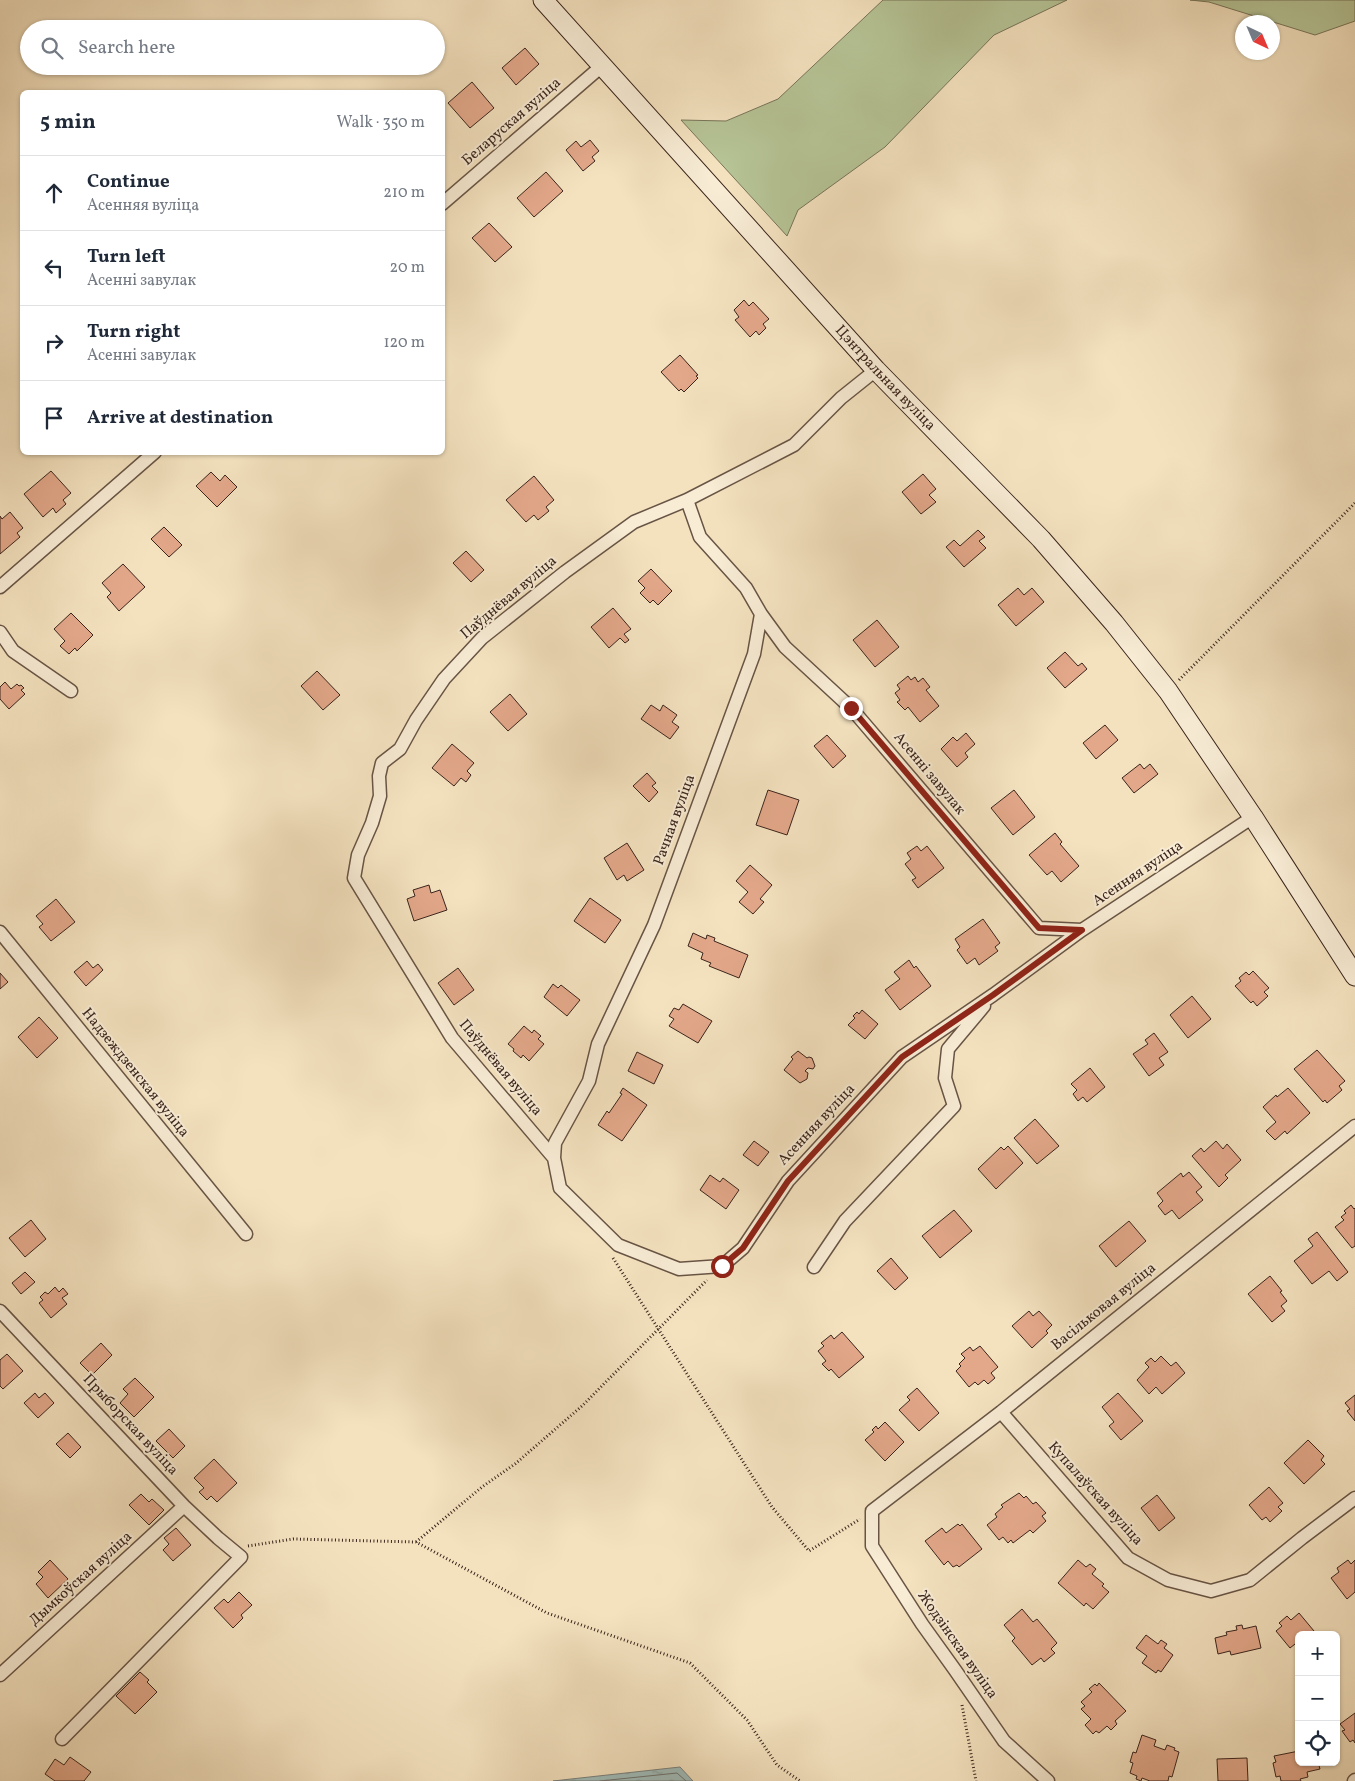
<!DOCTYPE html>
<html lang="en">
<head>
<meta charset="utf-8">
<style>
  body { margin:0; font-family:Vollkorn,serif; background:#f6f6f7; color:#1f2937 }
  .controls { position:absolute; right:15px; bottom:15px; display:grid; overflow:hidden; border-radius:8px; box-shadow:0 1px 4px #0004 }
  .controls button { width:45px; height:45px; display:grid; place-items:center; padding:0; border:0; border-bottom:1px solid #e0e1e3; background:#fff; color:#1f2937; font:25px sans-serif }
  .compass { position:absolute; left:1235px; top:15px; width:45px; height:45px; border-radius:50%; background:#fff; box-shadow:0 1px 4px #0004; rotate:136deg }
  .stop { position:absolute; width:15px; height:15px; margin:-11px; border:4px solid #8f2418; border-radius:50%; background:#fff }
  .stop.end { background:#8f2418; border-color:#fff; box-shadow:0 1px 5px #0008 }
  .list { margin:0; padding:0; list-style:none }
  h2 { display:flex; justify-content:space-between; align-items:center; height:65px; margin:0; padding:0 20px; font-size:21px }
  h2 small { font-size:16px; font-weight:400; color:#747a83 }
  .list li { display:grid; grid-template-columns:32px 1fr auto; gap:15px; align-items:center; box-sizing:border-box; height:75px; padding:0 20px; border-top:1px solid #e0e1e3 }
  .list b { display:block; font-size:19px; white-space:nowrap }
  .list p { margin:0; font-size:16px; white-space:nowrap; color:#747a83 }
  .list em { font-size:16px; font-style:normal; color:#747a83 }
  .icon { flex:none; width:28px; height:28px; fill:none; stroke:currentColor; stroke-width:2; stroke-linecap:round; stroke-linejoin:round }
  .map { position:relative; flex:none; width:1355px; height:1781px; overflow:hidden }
  .search { position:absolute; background:#fff; box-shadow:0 1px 4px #0004; left:20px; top:20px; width:425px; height:55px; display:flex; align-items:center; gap:12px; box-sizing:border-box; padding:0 18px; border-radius:28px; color:#747a83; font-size:19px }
  .panel { position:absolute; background:#fff; box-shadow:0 1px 4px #0004; left:20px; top:90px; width:425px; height:365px; border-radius:8px }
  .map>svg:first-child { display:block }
  .green { fill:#b6c496; stroke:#787459 }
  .water { fill:url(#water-ripples); stroke:#777f7b }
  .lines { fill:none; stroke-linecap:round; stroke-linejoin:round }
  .shore { stroke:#6c706b; stroke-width:1 }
  .building { fill:#e3a88a; stroke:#3a241c }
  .street-casing { stroke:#685445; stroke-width:15 }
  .secondary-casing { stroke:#3a241c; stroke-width:21 }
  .path { stroke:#3a241c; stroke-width:3; stroke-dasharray:1 2.5; stroke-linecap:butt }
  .street { stroke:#f8ecd5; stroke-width:12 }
  .secondary { stroke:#f8ecd5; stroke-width:19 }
  .route { stroke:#8f2418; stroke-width:6 }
  .labels { text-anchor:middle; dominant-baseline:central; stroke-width:4; stroke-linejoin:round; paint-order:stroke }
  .street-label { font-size:15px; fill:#3a241c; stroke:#f8ecd5 }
</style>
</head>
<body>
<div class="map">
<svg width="1355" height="1781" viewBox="0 0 1355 1781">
  <defs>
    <pattern id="water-ripples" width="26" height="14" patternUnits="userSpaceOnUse" patternTransform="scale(1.25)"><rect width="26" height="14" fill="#9fbcba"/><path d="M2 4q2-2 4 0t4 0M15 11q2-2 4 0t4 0" fill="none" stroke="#8aa19f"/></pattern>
  </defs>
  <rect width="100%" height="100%" fill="#f4e2bf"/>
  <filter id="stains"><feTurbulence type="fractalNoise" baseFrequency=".004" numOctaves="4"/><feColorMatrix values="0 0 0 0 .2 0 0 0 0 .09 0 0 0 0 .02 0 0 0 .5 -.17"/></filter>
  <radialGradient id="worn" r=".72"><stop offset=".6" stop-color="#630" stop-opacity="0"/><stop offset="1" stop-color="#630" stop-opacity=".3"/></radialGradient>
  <path class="green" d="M883 0H1067L994 35 885 147 798 210 787 236 681 120 726 121 778 99Z
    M1190 0H1355V21L1315 35 1209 2Z"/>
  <path class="water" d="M680 1767 693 1781H553Z"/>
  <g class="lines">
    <path class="shore" d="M600 1781 677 1773 686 1781"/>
  </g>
  <path class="building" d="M525 48 539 64 516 85 502 68Z
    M472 82 494 108 470 128 448 103Z
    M590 140 599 151 592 157 595 161 583 171 566 150 576 141 581 147Z
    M546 172 563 191 534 217 517 198Z
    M489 223 512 247 495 262 472 238Z
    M744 300 749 306 753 302 769 319 763 324 766 328 759 335 756 331 750 337 735 320 739 317 734 310Z
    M680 355 698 375 696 376 698 378 684 392 681 389 679 391 661 372Z
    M51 471 71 493 63 500 66 504 56 513 53 508 43 517 24 494Z
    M211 472 220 481 225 475 237 487 217 507 196 486Z
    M923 474 936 489 929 495 936 502 921 514 902 492Z
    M534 476 554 500 546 507 549 511 538 520 534 515 526 522 506 500Z
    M10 512 23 528 17 533 20 537 0 554V516L2 519Z
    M164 527 182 545 169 557 151 539Z
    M978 530 985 537 979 541 986 548 964 567 946 547 954 540 960 546Z
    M466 551 484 570 471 582 453 563Z
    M123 564 145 587 119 611 107 597 111 593 102 583Z
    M651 569 672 591 658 605 653 600 650 603 640 593 645 588 638 581Z
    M1018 588 1024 595 1032 588 1044 602 1016 626 998 605Z
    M613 608 631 629 624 634 629 640 625 643 620 638 609 648 591 627Z
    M71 613 93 635 77 651 75 648 69 654 60 646 65 641 54 629Z
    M877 620 899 647 875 667 853 640Z
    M1065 652 1078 666 1082 663 1087 669 1065 688 1047 668Z
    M317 671 340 695 323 710 301 686Z
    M908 676 911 680 915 677 918 682 923 678 930 687 926 690 939 706 920 722 908 707 905 710 897 702 900 700 895 693 900 689 897 685Z
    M5 682 11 689 17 684 19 686 21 685 24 688 21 690 25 694 9 709 0 699V687Z
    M510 694 527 714 508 731 490 712Z
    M651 705 660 711 663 705 677 715 672 722 679 727 670 739 641 719Z
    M1105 725 1118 740 1096 759 1083 743Z
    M966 733 975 744 965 753 968 757 957 767 941 749 953 737 957 741Z
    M827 735 846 756 833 768 814 746Z
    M452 744 474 763 467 771 471 775 466 782 461 778 454 786 432 768Z
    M1140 764 1144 769 1150 764 1158 774 1134 793 1122 778Z
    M647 773 656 783 652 786 658 792 649 802 633 786Z
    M768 790 799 800 787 835 756 825Z
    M1014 790 1035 817 1013 835 991 808Z
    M1055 833 1062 842 1060 844 1079 866 1061 882 1052 871 1047 875 1029 855Z
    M627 843 644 870 627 881 624 875 617 880 604 858Z
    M917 846 921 851 927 846 944 868 918 888 912 880 916 878 905 864 911 859 907 853Z
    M750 865 772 885 760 899 764 902 753 914 739 902 748 892 736 881Z
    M429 885 431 893 440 890 447 910 414 921 407 899 415 896 413 890Z
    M590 898 621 920 605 943 574 921Z
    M56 899 75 922 51 941 39 927 43 924 36 916Z
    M983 919 1000 943 995 947 998 951 979 965 975 958 967 964 957 950 960 947 955 939Z
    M693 933 706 939 707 935 715 938 714 941 748 955 739 978 709 966 711 963 701 959 703 953 688 946Z
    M909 960 914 968 916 966 931 986 900 1010 885 990 900 979 894 972Z
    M87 961 93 968 98 964 103 970 86 986 74 972Z
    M458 968 474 990 454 1005 438 983Z
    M1253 971 1269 988 1264 992 1268 996 1257 1006 1253 1001 1251 1003 1235 986 1241 981 1239 978 1246 972 1249 975Z
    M0 973 8 982 0 989Z
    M553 984 558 988 561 985 580 1000 567 1016 544 997Z
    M1192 996 1211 1019 1188 1038 1170 1015Z
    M683 1004 712 1021 698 1043 669 1026 674 1019 669 1016 674 1008 679 1010Z
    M862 1010 878 1024 865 1039 848 1025 855 1018 853 1016 857 1012 859 1014Z
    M39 1017 58 1038 37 1058 18 1037Z
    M524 1026 532 1033 534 1030 541 1036 538 1039 544 1044 529 1061 523 1055 521 1058 513 1051 514 1049 508 1044Z
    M1154 1033 1168 1052 1159 1058 1164 1065 1149 1076 1133 1054 1148 1044 1145 1040Z
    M1317 1050 1345 1081 1339 1086 1342 1090 1327 1103 1325 1100 1323 1102 1294 1069Z
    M798 1051 807 1058 809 1057 812 1058 815 1066 813 1069 808 1068 805 1071 808 1073 807 1079 800 1083 784 1070 793 1059 791 1057Z
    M637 1052 663 1065 654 1084 628 1071Z
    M1090 1068 1105 1087 1087 1102 1083 1097 1078 1101 1073 1094 1077 1090 1071 1084Z
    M623 1088 647 1105 622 1141 598 1125 607 1111 609 1113 622 1094 620 1093Z
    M1288 1088 1310 1113 1287 1134 1285 1131 1275 1140 1266 1131 1276 1122 1263 1107 1276 1095 1277 1097Z
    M1035 1119 1059 1146 1037 1164 1014 1138Z
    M754 1141 769 1152 758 1166 743 1155Z
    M1216 1141 1223 1149 1227 1144 1241 1160 1225 1175 1228 1178 1219 1187 1192 1156 1201 1148 1204 1152Z
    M1008 1146 1023 1163 996 1189 978 1169 1001 1147 1004 1150Z
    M1189 1172 1202 1187 1196 1192 1203 1200 1179 1219 1172 1210 1165 1215 1158 1206 1163 1201 1157 1193 1181 1173 1183 1177Z
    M710 1175 720 1182 723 1178 739 1190 726 1209 700 1190Z
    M1351 1205 1354 1209 1355 1208V1246L1352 1248 1335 1227 1344 1220 1341 1217 1346 1213 1344 1211Z
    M954 1210 972 1231 940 1258 922 1236Z
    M31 1220 46 1239 25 1257 9 1238Z
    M1129 1221 1146 1241 1116 1267 1099 1246Z
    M1317 1232 1348 1272 1337 1281 1329 1271 1312 1284 1294 1261 1313 1246 1308 1239Z
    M891 1258 908 1278 895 1290 877 1271Z
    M25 1272 35 1282 21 1294 12 1283Z
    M1270 1276 1282 1291 1280 1292 1287 1301 1281 1306 1285 1311 1272 1322 1248 1294Z
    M55 1287 59 1292 63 1288 68 1294 62 1298 67 1304 51 1318 39 1303 43 1300 40 1297 45 1292 48 1294Z
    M1029 1311 1033 1316 1039 1311 1052 1325 1046 1331 1048 1333 1032 1348 1012 1326Z
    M842 1332 864 1357 839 1378 831 1369 829 1371 822 1364 826 1361 818 1351 824 1346 821 1343 831 1335 834 1339Z
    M101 1343 112 1355 92 1375 80 1363Z
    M980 1346 998 1367 991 1373 995 1378 988 1384 984 1380 978 1385 975 1382 969 1387 956 1371 961 1366 959 1364 965 1358 961 1354 970 1347 973 1351Z
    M7 1354 23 1371 3 1389 0 1386V1360Z
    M1161 1356 1171 1366 1176 1362 1185 1373 1162 1394 1156 1387 1149 1394 1137 1380 1149 1367 1145 1363 1151 1358 1155 1362Z
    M135 1378 154 1397 134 1417 120 1403 128 1394 123 1389Z
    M917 1388 939 1413 919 1431 899 1410 910 1400 907 1397Z
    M35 1393 39 1398 45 1393 54 1403 38 1418 24 1403Z
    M1118 1393 1143 1421 1121 1440 1109 1426 1114 1422 1102 1407Z
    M1355 1395V1421L1347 1411 1350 1409 1345 1403Z
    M885 1422 904 1442 885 1461 865 1440 874 1432 872 1430 876 1426 878 1429Z
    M169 1429 185 1446 173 1458 156 1441Z
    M68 1433 81 1447 70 1458 56 1444Z
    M1308 1440 1324 1456 1321 1460 1325 1464 1304 1484 1284 1463Z
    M214 1459 237 1483 217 1502 211 1496 207 1500 199 1492 204 1488 194 1478Z
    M1269 1487 1283 1503 1278 1507 1282 1511 1270 1522 1266 1517 1262 1520 1249 1505Z
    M1019 1493 1024 1498 1026 1496 1033 1504 1036 1502 1046 1513 1042 1516 1046 1521 1033 1533 1030 1530 1013 1543 1011 1540 1008 1543 1003 1537 999 1540 987 1525 997 1517 995 1514 1003 1507 1001 1505Z
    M141 1494 149 1502 152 1499 164 1510 149 1525 129 1505Z
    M1157 1495 1175 1518 1159 1531 1141 1508Z
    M958 1524 960 1526 962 1524 982 1549 959 1567 957 1565 953 1567 948 1561 944 1565 925 1541 942 1528 946 1533Z
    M176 1528 191 1545 173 1561 163 1550 169 1544 164 1538Z
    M50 1560 68 1579 48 1598 36 1584 43 1577 38 1572Z
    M1078 1560 1086 1567 1090 1564 1096 1569 1092 1574 1104 1584 1102 1586 1109 1592 1093 1609 1086 1603 1084 1606 1058 1583Z
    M1348 1560 1351 1564 1355 1560V1592L1347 1599 1331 1578 1339 1572 1337 1568Z
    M239 1592 252 1605 241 1615 243 1618 233 1628 214 1608 224 1599 228 1603Z
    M1022 1609 1033 1622 1037 1619 1057 1643 1051 1649 1055 1653 1044 1662 1041 1658 1032 1665 1012 1641 1015 1638 1004 1625Z
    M1299 1613 1314 1631 1309 1635H1299V1646L1297 1647 1295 1644 1290 1648 1276 1631 1282 1626 1279 1623 1287 1616 1291 1620Z
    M1242 1625 1243 1629 1256 1626 1261 1648 1231 1655 1230 1651 1218 1654 1215 1638 1227 1635 1226 1632 1237 1630 1236 1626Z
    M1146 1635 1158 1644 1161 1640 1167 1644 1164 1648 1173 1655 1161 1672 1158 1670 1156 1673 1142 1663 1147 1656 1136 1648Z
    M140 1672 149 1680 147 1682 157 1692 135 1714 116 1696Z
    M1099 1683 1126 1711 1115 1721 1117 1724 1111 1730 1107 1726 1099 1733 1096 1731 1093 1734 1085 1725 1091 1719 1081 1709 1085 1706 1081 1702 1092 1692 1089 1689 1095 1684 1097 1686Z
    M1355 1713V1743L1353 1740 1350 1742 1342 1731 1345 1730 1340 1724Z
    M1142 1735 1156 1740 1154 1746 1165 1750 1167 1745 1175 1748 1174 1750 1179 1752 1172 1777 1169 1776 1168 1781H1150L1142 1778 1141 1781 1136 1779 1137 1776 1130 1773 1133 1763 1130 1762 1133 1752 1136 1753Z
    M1299 1751V1762H1318L1320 1769 1307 1772 1308 1777 1300 1779 1301 1781H1281L1280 1776 1276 1777 1273 1763 1276 1762 1274 1756Z
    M70 1757 91 1772 84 1781H55L45 1774 55 1759 64 1765Z
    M1247 1758 1248 1781H1218L1217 1759Z"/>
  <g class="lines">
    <defs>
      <path id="street" d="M442 204 603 65
        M687 500 700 537 746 588 761 614 754 654 654 925 598 1044 589 1081 555 1143 554 1158 560 1188 618 1245 679 1269 722 1266 743 1248 788 1181 902 1057 993 995 1082 930 1253 817
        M0 587 155 452
        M761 614 785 647 851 708 1039 928 1082 930
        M0 632 13 651 71 691
        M0 932 246 1234
        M554 1158 452 1038 354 878 358 855 372 823 380 796 379 776 382 763 400 749 416 720 444 679 482 638 565 572 634 522 687 500 794 445 841 398 876 370
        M814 1267 845 1221 954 1106 945 1078 948 1049 984 1006
        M0 1311 184 1506 218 1538 241 1557 62 1739
        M1001 1412 1128 1558 1168 1580 1211 1591 1250 1580 1302 1538 1355 1498
        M0 1675 184 1506
        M1048 1781 1004 1741 955 1670 922 1624 872 1546V1511L1001 1412 1355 1126
        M1354 1781 1355 1780"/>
      <g id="secondary">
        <path id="s1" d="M543 0 876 370 1041 539 1114 623 1168 691 1253 817 1355 976"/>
      </g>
    </defs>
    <use href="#street" class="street-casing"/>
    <use href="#secondary" class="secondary-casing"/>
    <path class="path" d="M1179 680 1355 503
      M613 1258 772 1507 809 1551 860 1519
      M416 1542 482 1487 515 1464 582 1406 707 1280
      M248 1546 293 1539 416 1542 547 1613 690 1663 747 1720 777 1765 800 1781
      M962 1705 976 1781"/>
    <use href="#street" class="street"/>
    <use href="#secondary" class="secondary"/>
  </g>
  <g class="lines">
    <path class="route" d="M722 1266 743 1248 788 1181 902 1057 993 995 1082 930 1039 928 851 708"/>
  </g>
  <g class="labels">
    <g class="street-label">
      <text transform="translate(512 122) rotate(-41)">Беларуская вуліца</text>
      <text stroke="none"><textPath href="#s1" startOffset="510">Цэнтральная вуліца</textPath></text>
      <text transform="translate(509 598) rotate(-40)">Паўднёвая вуліца</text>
      <text transform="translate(929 774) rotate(50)">Асенні завулак</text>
      <text transform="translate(675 820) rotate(-70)">Рачная вуліца</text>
      <text transform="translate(1138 874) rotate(-34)">Асенняя вуліца</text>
      <text transform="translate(500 1068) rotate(50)">Паўднёвая вуліца</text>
      <text transform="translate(135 1073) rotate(51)">Надзеждзенская вуліца</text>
      <text transform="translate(817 1125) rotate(-47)">Асенняя вуліца</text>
      <text transform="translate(1104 1307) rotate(-39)">Васільковая вуліца</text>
      <text transform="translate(130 1425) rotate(47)">Прыборская вуліца</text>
      <text transform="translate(1095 1494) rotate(48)">Купалаўская вуліца</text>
      <text transform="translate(81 1579) rotate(-42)">Дымкоўская вуліца</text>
      <text transform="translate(957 1645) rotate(55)">Жодзінская вуліца</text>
    </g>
  </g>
  <rect width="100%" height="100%" filter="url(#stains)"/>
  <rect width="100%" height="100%" fill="url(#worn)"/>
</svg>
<div class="controls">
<button>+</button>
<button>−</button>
<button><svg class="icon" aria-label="locate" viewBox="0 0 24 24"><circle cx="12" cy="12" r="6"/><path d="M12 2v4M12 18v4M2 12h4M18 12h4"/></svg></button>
</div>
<svg class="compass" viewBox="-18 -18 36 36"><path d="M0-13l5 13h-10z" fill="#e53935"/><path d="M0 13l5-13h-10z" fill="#747a83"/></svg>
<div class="stop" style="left:722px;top:1266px"></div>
<div class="stop end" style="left:851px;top:708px"></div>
<div class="search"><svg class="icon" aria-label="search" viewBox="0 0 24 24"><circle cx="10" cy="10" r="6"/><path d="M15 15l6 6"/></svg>Search here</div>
<section class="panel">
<h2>5 min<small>Walk · 350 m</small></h2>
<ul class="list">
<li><svg class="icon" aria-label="ahead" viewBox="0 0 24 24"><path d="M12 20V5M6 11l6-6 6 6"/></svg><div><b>Continue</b><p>Асенняя вуліца</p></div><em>210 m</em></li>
<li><svg class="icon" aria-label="left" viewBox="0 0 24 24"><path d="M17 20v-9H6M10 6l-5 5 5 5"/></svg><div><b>Turn left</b><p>Асенні завулак</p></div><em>20 m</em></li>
<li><svg class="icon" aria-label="right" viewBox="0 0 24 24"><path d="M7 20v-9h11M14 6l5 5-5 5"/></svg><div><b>Turn right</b><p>Асенні завулак</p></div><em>120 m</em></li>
<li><svg class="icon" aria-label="arrive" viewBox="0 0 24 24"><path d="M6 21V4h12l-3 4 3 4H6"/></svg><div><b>Arrive at destination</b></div></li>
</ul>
</section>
</div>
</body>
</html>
